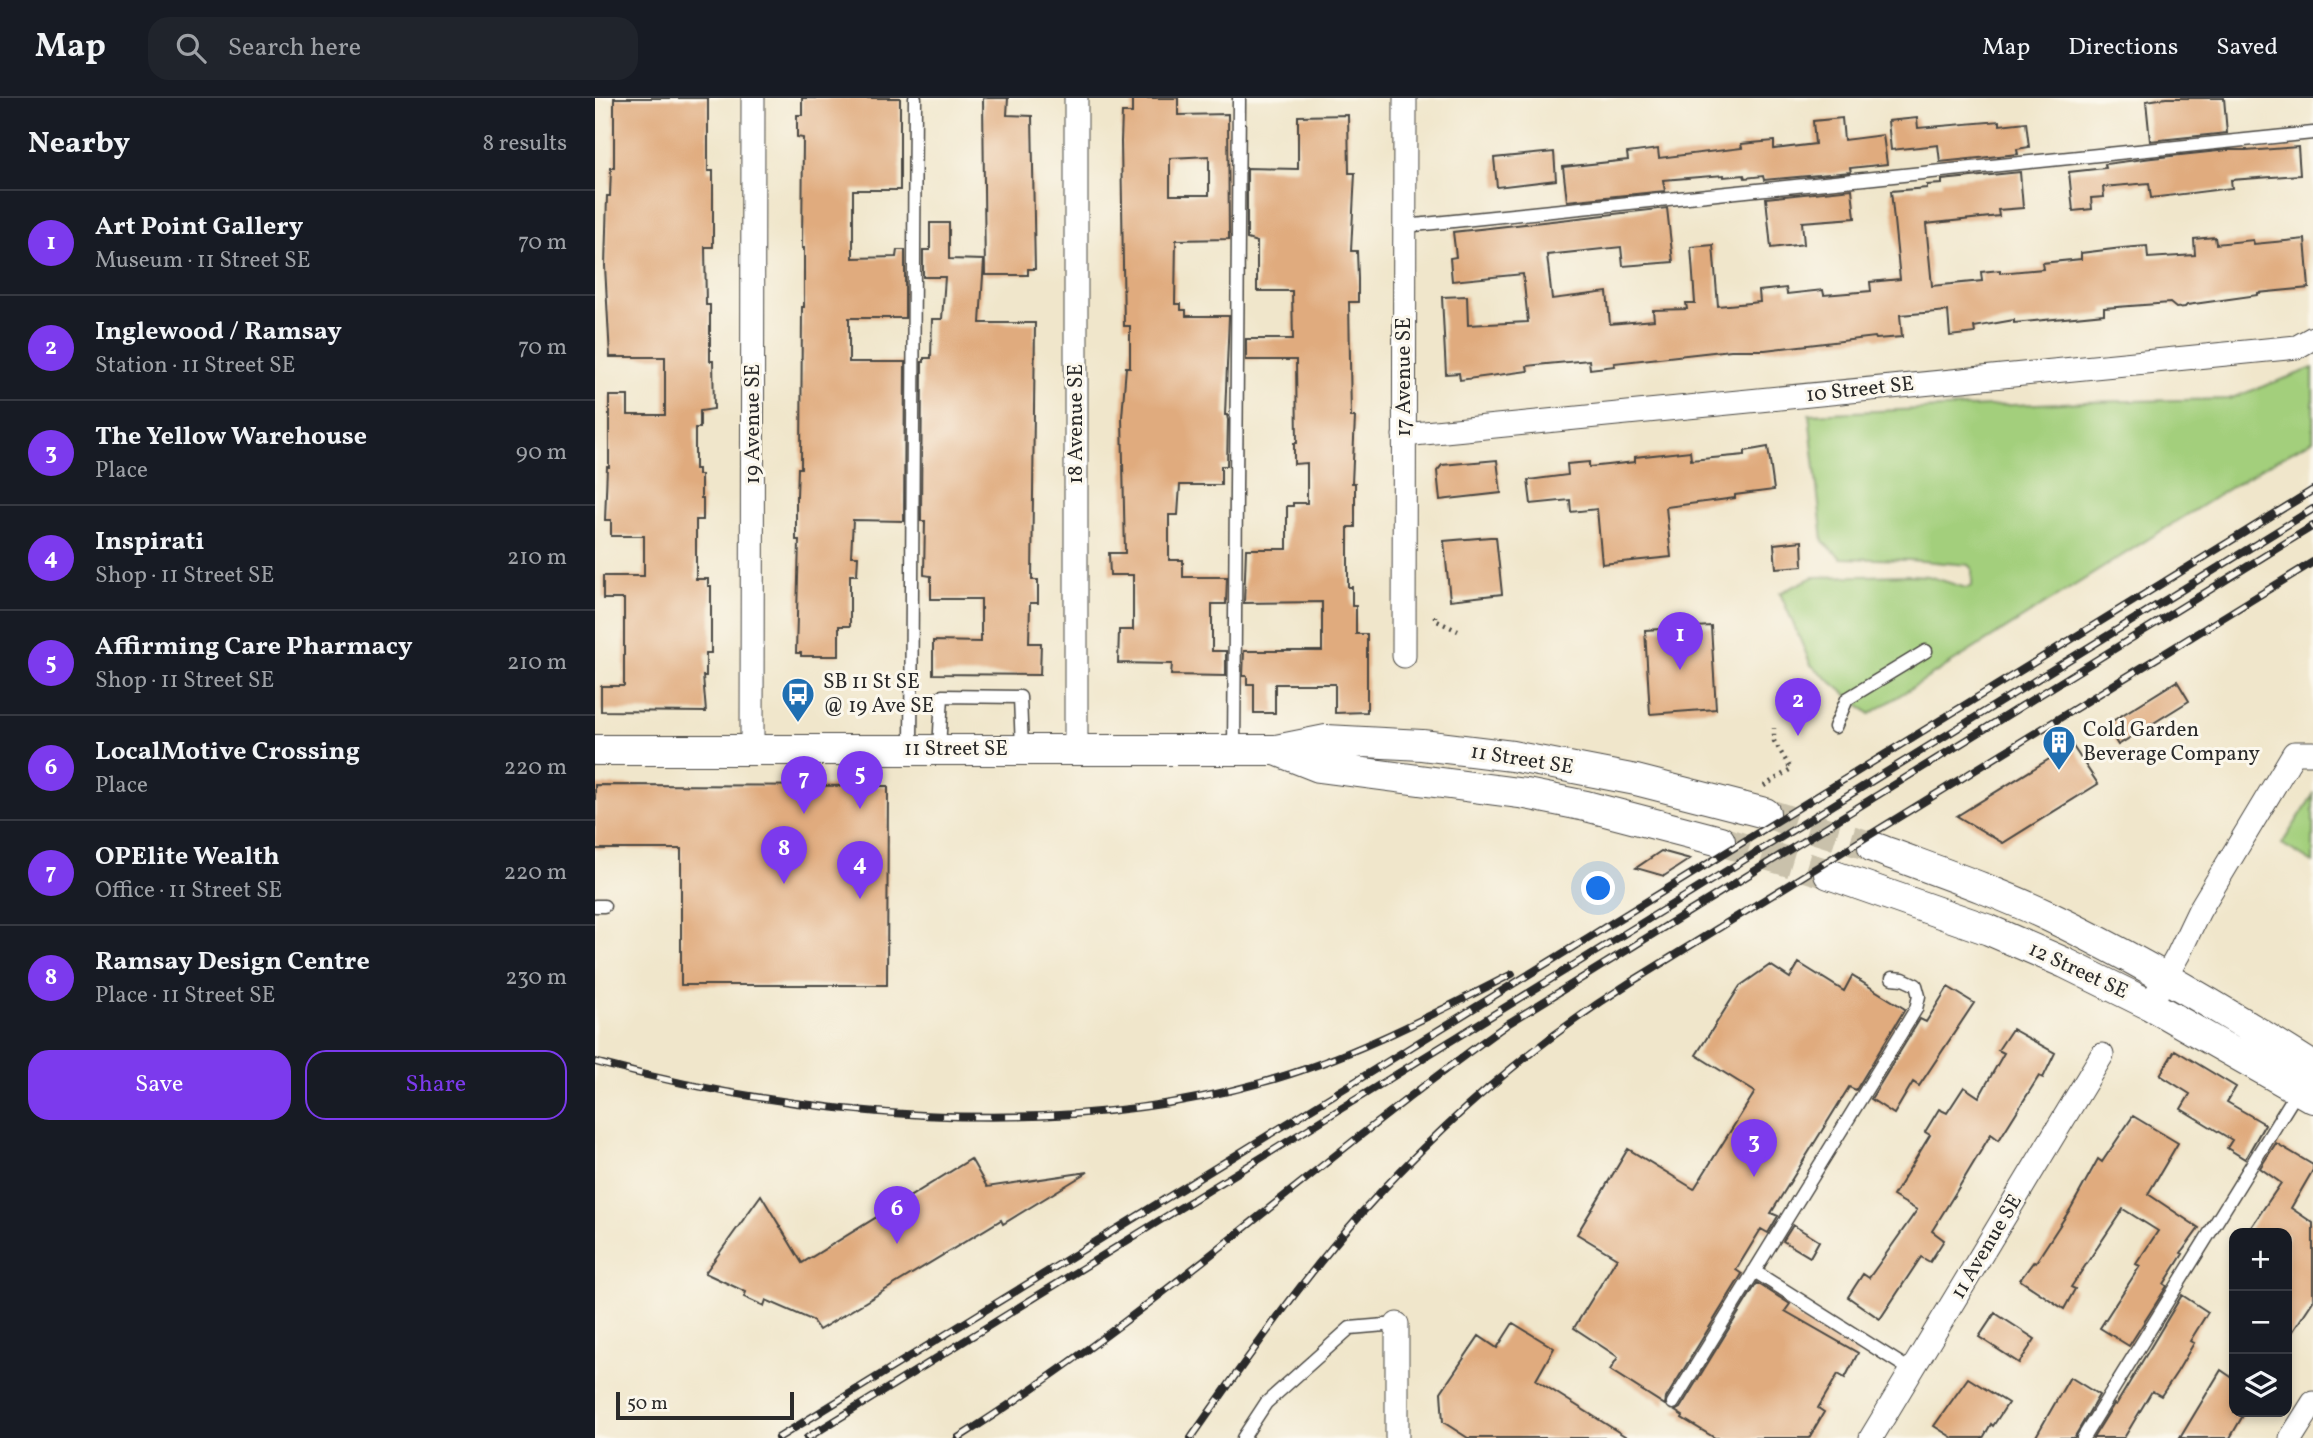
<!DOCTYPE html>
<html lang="en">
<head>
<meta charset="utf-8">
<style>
  body { margin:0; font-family:Vollkorn,serif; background:#20242c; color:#f1f3f6 }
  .controls { position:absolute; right:21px; bottom:21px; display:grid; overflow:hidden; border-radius:14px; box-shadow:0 4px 10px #0003 }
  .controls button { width:63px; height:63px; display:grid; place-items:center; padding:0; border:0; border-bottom:2px solid #363941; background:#171b24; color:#f1f3f6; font:35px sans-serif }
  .scale { position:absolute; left:21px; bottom:18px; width:178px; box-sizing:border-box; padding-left:7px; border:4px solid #2b2b2b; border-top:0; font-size:19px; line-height:24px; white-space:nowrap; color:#2b2b2b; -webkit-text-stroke:5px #fbf7ec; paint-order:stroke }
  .you { position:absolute; left:1004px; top:791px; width:24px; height:24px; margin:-18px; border:5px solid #fff; border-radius:50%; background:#1a73e8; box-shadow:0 0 0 10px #1a73e833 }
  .badge { display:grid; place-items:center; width:46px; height:46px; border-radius:50%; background:#7c3aed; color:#fff; font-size:23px; font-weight:700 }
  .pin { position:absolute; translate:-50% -58px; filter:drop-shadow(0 2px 4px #0008) }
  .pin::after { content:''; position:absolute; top:37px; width:24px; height:21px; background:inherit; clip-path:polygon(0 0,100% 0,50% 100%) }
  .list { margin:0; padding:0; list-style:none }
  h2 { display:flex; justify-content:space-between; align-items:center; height:91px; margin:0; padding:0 28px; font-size:30px }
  h2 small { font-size:23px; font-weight:400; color:#9ea1a6 }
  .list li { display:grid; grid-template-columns:46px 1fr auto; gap:21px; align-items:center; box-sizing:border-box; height:105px; padding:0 28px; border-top:2px solid #363941 }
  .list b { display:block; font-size:26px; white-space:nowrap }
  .list p { margin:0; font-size:23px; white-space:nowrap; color:#9ea1a6 }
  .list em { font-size:23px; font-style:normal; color:#9ea1a6 }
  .actions { display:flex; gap:14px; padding:21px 28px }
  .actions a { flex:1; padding:16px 0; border:2px solid #7c3aed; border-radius:21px; text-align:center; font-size:24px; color:#7c3aed }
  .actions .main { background:#7c3aed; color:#fff }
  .icon { flex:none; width:38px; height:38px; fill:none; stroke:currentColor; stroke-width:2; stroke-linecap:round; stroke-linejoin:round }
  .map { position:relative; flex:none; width:1718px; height:1340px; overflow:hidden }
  header { display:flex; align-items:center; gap:42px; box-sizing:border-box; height:98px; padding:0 35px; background:#171b24; border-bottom:2px solid #363941 }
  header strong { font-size:33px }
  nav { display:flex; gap:38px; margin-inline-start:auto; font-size:24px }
  .search { width:490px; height:63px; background:#20242c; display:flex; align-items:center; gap:18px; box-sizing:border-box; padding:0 24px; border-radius:21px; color:#9ea1a6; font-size:26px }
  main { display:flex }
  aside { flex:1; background:#171b24 }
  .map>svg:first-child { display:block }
  .green { fill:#a3cf7c; stroke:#677d54; stroke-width:2 }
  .building { fill:#e0ab7e; fill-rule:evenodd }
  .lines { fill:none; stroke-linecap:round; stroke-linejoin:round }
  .tertiary-tunnel { stroke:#c9c1ab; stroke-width:30; stroke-dasharray:30 15; stroke-linecap:butt }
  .service-casing { stroke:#494743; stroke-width:15 }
  .minor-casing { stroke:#494743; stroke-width:25 }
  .tertiary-casing { stroke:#494743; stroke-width:32 }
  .path { stroke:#494743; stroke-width:4.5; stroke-dasharray:2 5; stroke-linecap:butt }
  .service { stroke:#fff; stroke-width:12 }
  .minor { stroke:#fff; stroke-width:23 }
  .tertiary { stroke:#fff; stroke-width:30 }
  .rail-casing { stroke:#2b2b2b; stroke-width:8 }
  .rail { stroke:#fbf7ec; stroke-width:5; stroke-dasharray:16; stroke-linecap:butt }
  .labels { text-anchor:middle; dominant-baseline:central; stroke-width:6; stroke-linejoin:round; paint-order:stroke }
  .street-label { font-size:21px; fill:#2b2b2b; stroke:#fbf7ec }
  .poi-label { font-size:21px; fill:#2b2b2b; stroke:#fbf7ec; text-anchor:start }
</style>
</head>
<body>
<header>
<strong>Map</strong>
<div class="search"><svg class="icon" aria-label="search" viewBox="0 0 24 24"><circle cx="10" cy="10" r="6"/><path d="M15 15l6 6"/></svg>Search here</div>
<nav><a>Map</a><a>Directions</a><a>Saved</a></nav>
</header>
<main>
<aside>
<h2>Nearby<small>8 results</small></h2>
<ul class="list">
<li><span class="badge">1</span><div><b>Art Point Gallery</b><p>Museum · 11 Street SE</p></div><em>70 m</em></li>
<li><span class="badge">2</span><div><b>Inglewood / Ramsay</b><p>Station · 11 Street SE</p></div><em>70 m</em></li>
<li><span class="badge">3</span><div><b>The Yellow Warehouse</b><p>Place</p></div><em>90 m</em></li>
<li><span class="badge">4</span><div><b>Inspirati</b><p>Shop · 11 Street SE</p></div><em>210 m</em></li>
<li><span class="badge">5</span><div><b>Affirming Care Pharmacy</b><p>Shop · 11 Street SE</p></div><em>210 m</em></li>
<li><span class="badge">6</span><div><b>LocalMotive Crossing</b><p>Place</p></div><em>220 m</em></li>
<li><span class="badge">7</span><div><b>OPElite Wealth</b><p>Office · 11 Street SE</p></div><em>220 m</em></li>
<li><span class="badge">8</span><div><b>Ramsay Design Centre</b><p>Place · 11 Street SE</p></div><em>230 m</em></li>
</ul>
<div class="actions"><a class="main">Save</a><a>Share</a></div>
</aside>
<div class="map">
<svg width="1718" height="1340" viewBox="0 0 1718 1340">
  <rect width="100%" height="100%" fill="#fbf7ec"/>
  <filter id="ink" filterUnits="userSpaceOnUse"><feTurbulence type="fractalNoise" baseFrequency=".0143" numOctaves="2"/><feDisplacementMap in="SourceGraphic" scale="14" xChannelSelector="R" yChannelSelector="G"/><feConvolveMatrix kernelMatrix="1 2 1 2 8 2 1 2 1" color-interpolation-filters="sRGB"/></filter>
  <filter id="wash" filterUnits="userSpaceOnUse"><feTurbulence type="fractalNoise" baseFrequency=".00686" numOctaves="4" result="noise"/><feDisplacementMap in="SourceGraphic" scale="28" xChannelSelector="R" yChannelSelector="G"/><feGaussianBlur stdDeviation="1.57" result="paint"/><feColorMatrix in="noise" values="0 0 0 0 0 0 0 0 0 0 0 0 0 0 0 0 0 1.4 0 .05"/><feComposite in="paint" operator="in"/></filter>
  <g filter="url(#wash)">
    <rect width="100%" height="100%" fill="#f0e6cb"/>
    <path class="green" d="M1718 270V342L1665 371 1275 616 1216 567 1185 495 1218 479 1315 477 1333 478 1371 490 1377 488V470L1374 467 1314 462 1246 460 1228 443 1214 316 1489 304 1634 301Z
      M1718 697V765L1687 746Z"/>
    <g id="blocks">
      <path class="building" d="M19 0H113V73H118V149H110L111 207H115V263H118L119 311 105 313V330H100V371H103V377H106V400H108V422H101V481H113V488H116V555H111V578H108L111 614 6 613V588H29V501H8V478H49V438H16V422H10L12 369H14V298H33V317H70V259H15L10 168 12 98H15L16 70H19Z
        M207 0H305V92H258V160L301 159 302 152H310V220H254V264H310L309 423 258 422 256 458H263L262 477H255V528H244V558H206V555H201L204 442H201V398H202L203 370H206L207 209H209V150H207L208 40 202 39V17H207Z
        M388 0H413L412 17 437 18 440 171H433V177H390Z
        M537 0H583V17L633 16 634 141 581 142 580 206H586V212H591V218H634L630 317H632L633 322 632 368H626V387H585L583 417H574V462H588V479H632L631 506H617V553H631V578L576 577 577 566 523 565 524 532H538V477H515L514 455H530L527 319 531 269H535V228H529L526 44 527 15H537ZM614 58V97H575V60Z
        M1571 0H1629L1632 35 1555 43 1551 3Z
        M753 17 754 75H760L756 153H762L763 181V204H754L756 319H760L757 385H760V429H753V489H757V508H761V536H772V614L740 615V586H680V615H659V586H652V578H648L649 553H727V504L649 505 651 451H692V408H698V405H712V365L699 366V345H702L701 262H651V241H698L697 193H662V144L652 141V70L703 71V18Z
        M1247 20 1249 42 1288 37 1292 66 1255 70 1256 74 1169 82 1168 78 1150 80 1149 77 1129 79V77L1068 82 1070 93 972 103 968 69 1033 62 1032 55 1063 51 1064 60 1147 50 1146 46 1179 43V51L1220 46 1218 23Z
        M1322 20 1323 30 1405 23V27L1431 24 1434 49 1422 51 1423 56 1345 64 1343 47 1296 52 1293 23Z
        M1703 49 1705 77 1636 82 1637 90 1556 100 1554 85 1508 89 1509 99 1496 100 1497 111 1478 113 1474 74 1511 70 1510 66 1557 60 1633 52H1652V53Z
        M959 54 961 82 902 89 899 60Z
        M1425 74 1428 110 1403 112 1404 118 1331 126 1337 188 1387 183 1386 174 1405 172V175L1448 171 1447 165 1486 161V155L1527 150 1552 148 1553 160 1600 157 1599 141 1620 139 1621 146 1658 142 1659 146 1710 141 1714 190 1663 195V197L1592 207 1590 209 1581 210 1575 205 1509 210V216L1419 225V222L1379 229 1380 235 1355 238 1353 213 1305 217 1307 239 1281 241 1280 239 1170 252H1136L1019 265 1020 268 995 271 994 262 941 267 932 268 933 273 865 282 864 275 851 276 847 199 872 198 873 227 933 224 928 176 857 183 855 160 861 159 858 134 1072 110 1078 164 1028 168 1026 149 952 157 957 201 1012 194 1015 226 1059 222 1058 212 1092 211 1091 205H1100L1096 149 1118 147 1123 208 1165 204 1164 193 1191 190 1192 196 1228 192 1229 197 1276 193 1275 184 1305 181 1296 93 1332 90V87L1347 86V82Z
        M1257 91 1260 120 1207 124 1209 146 1176 150 1171 100Z
        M335 125H354V161L389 162 385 225H440L437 482H443V505H435L434 545H446L445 577 338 576V543L386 544V501H336V478L329 477 330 423H326L327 264H329V260H336L337 221H347L350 179H328V152H335Z
        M1173 349 1179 392 1140 397V400L1071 409 1076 459 1007 466 1002 411 976 414 975 402 936 406 933 382 973 377 972 366 994 364V369L1040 364V359L1095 353 1096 362 1150 357V353Z
        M902 362 906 395 845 402 842 373 847 367Z
        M895 439H901L907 496 855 502 849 443Z
        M1207 443 1208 468 1181 470 1179 446Z
        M1116 528 1121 611 1055 616 1050 532Z
        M1582 583 1594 603 1523 647 1511 627Z
        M1477 647 1503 686 1408 745 1362 718Z
        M0 687 293 688 292 887H86V751H0Z
        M1066 753 1095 761 1069 778 1041 770Z
        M1204 865 1249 893 1257 878 1310 911 1261 992 1254 989 1176 1115 1183 1118 1173 1135 1166 1131 1141 1172 1147 1176 1071 1300 1070 1307 1015 1272 1023 1259 979 1230 1022 1160 982 1136 1033 1051 1099 1091 1160 994 1101 957 1145 888 1175 867 1195 880Z
        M1353 889 1379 905 1324 988 1318 984 1299 1016 1276 1001 1325 921 1331 924Z
        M1417 931 1460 955 1448 980 1444 978 1404 1042 1396 1036 1361 1094 1337 1133 1349 1142 1335 1164 1326 1159 1285 1221 1253 1199 1268 1176 1274 1180 1322 1112 1298 1098 1335 1037 1330 1034 1344 1011 1352 1015 1369 989 1384 999 1409 955 1403 952Z
        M1580 952 1641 989 1632 1004 1670 1026 1650 1061 1632 1050 1637 1042 1586 1011 1595 996 1565 977Z
        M1538 1018 1583 1045 1553 1096 1604 1130 1586 1155 1588 1156 1569 1186 1572 1188 1534 1248 1505 1230 1545 1168 1541 1166 1563 1133 1528 1111 1476 1189 1480 1191 1469 1211 1425 1182 1439 1163 1441 1164 1476 1110 1503 1061 1507 1064Z
        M1681 1045 1718 1067V1072L1696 1110 1718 1125V1203L1692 1242V1135H1652L1686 1085 1665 1070Z
        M376 1061 392 1089 493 1074 408 1126 406 1122 224 1232 217 1222 171 1202 169 1208 149 1199 151 1194 110 1175 166 1097 207 1165Z
        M1198 1127 1224 1143 1215 1159 1188 1143Z
        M1162 1185 1195 1206 1190 1213 1263 1255 1250 1280 1243 1276 1223 1310 1229 1314 1214 1340H1120L1087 1320 1088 1318 1080 1313 1085 1310Z
        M1587 1197 1613 1214 1595 1243 1599 1245 1582 1274 1566 1298 1557 1293 1529 1340H1498L1519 1306 1521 1307Z
        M1400 1215 1440 1241 1424 1265 1384 1239Z
        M918 1225 959 1250 941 1282 1033 1340H873L848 1324 846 1294 884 1238 902 1250Z
        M1626 1272 1639 1281V1314H1650L1635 1340H1585Z
        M1475 1279 1504 1297 1479 1340H1440Z
        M1373 1280 1413 1305 1398 1328 1396 1326 1388 1340H1358L1339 1328Z"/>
    </g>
  </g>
  <g filter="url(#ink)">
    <use href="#blocks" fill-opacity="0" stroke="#494743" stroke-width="2"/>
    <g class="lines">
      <path class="tertiary-tunnel" d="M1170 715 1278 749
        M1125 743 1234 776"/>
      <defs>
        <path id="service" d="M810 128 1718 35
          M1240 629 1252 601 1331 553
          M316 651 320 0
          M344 651 347 598 425 599 427 651
          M639 652 644 0
          M0 808H9
          M1159 1173 1317 1273
          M1078 1305 1321 911 1324 898 1321 887 1308 881 1297 880
          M648 1340 671 1305 755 1230 802 1226
          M1488 1340 1703 992"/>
        <path id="minor" d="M809 337 1702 249 1718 240
          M809 558 810 0
          M481 651V0
          M157 652 158 0
          M1555 907 1583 857 1604 813 1699 655H1718
          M802 1226V1340
          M1276 1340 1507 957
          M1696 1340 1718 1305"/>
        <path id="tertiary" d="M0 652H681L731 642 827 647 917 658 1041 682 1170 715
          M681 652 724 669 931 696 991 708 1125 743
          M1278 749C1336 771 1396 791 1453 818 1545 862 1632 914 1718 969
          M1234 776 1394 832 1470 865 1555 907 1718 1000"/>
      </defs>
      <use href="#service" class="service-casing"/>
      <use href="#minor" class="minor-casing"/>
      <use href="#tertiary" class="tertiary-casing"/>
      <path class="path" d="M840 518V522L863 533
        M1169 688 1196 671 1179 643V630"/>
      <use href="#service" class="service"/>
      <use href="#minor" class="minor"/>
      <use href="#tertiary" class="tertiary"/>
      <defs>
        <path id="rail" d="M0 964C206 1020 457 1043 665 985 754 961 835 918 917 876
          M183 1340 1718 392
          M212 1340 1718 411
          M363 1340C558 1217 726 1059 914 925L1718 428
          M596 1340C649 1265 702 1188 763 1119 843 1029 933 949 1036 884L1718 464"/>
      </defs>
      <use href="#rail" class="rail-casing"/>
      <use href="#rail" class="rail"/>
    </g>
  </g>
  <defs>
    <symbol id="bus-pin" viewBox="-11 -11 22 30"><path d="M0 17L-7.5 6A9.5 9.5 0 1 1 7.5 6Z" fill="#1f6fb2" stroke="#fbf7ec"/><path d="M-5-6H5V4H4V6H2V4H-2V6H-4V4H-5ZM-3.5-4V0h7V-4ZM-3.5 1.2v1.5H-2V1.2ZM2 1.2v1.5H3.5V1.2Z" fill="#fff"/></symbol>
    <symbol id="building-pin" viewBox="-11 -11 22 30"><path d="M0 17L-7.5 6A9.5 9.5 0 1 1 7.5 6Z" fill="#1f6fb2" stroke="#fbf7ec"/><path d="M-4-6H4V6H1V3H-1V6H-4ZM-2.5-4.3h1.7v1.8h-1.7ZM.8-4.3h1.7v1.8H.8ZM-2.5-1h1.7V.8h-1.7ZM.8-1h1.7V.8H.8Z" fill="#fff"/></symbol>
  </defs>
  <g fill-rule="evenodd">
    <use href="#bus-pin" x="184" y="577" width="38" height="52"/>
    <use href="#building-pin" x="1445" y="625" width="38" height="52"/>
  </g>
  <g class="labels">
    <g class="street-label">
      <text transform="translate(809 279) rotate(-90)">17 Avenue SE</text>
      <text transform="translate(1265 292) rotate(-6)">10 Street SE</text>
      <text transform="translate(158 326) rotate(-90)">19 Avenue SE</text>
      <text transform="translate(481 326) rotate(-90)">18 Avenue SE</text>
      <text x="361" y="651">11 Street SE</text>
      <text transform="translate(927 662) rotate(9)">11 Street SE</text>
      <text transform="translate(1483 873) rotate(25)">12 Street SE</text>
      <text transform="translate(1392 1149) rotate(-59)">11 Avenue SE</text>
    </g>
    <g class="poi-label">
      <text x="228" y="584">SB 11 St SE<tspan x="228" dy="24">@ 19 Ave SE</tspan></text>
      <text x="1488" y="632">Cold Garden<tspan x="1488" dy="24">Beverage Company</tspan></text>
    </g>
  </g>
</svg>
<div class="controls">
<button>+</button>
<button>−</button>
<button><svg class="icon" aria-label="layers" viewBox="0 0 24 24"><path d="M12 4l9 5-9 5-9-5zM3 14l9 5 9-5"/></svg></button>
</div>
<div class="scale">50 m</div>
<div class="you"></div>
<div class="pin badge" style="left:1085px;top:572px">1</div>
<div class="pin badge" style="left:1203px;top:638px">2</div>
<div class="pin badge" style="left:1159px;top:1079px">3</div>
<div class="pin badge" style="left:265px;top:801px">4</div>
<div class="pin badge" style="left:265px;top:711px">5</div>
<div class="pin badge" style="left:302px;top:1146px">6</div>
<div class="pin badge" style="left:209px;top:716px">7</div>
<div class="pin badge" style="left:189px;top:786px">8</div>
</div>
</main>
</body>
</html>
